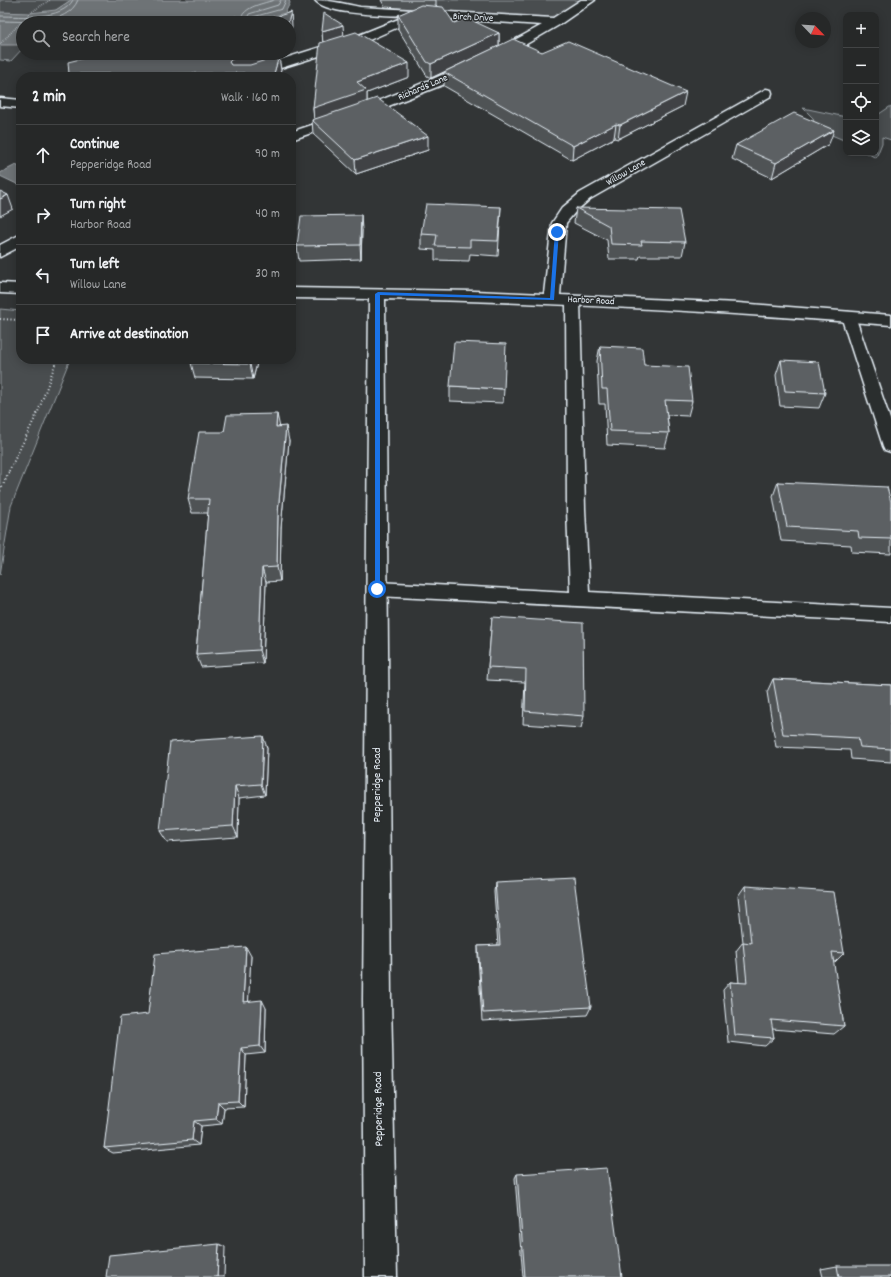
<!DOCTYPE html>
<html lang="en">
<head>
<meta charset="utf-8">
<style>
  body { margin:0; font-family:Dekko,sans-serif; background:#2e3030; color:#f1f3f6 }
  .controls { position:absolute; right:12px; top:12px; display:grid; overflow:hidden; border-radius:8px; box-shadow:0 2px 10px #0003 }
  .controls button { width:36px; height:36px; display:grid; place-items:center; padding:0; border:0; border-bottom:1px solid #424445; background:#262828; color:#f1f3f6; font:20px sans-serif }
  .compass { position:absolute; left:795px; top:12px; width:36px; height:36px; border-radius:50%; background:#262828; box-shadow:0 2px 10px #0003; rotate:115deg }
  .stop { position:absolute; width:12px; height:12px; margin:-9px; border:3px solid #1a73e8; border-radius:50%; background:#fff }
  .stop.end { background:#1a73e8; border-color:#fff; box-shadow:0 1px 4px #0008 }
  .list { margin:0; padding:0; list-style:none }
  h2 { display:flex; justify-content:space-between; align-items:center; height:52px; margin:0; padding:0 16px; font-size:17px }
  h2 small { font-size:13px; font-weight:400; color:#a4a6a8 }
  .list li { display:grid; grid-template-columns:26px 1fr auto; gap:12px; align-items:center; box-sizing:border-box; height:60px; padding:0 16px; border-top:1px solid #424445 }
  .list b { display:block; font-size:15px; white-space:nowrap }
  .list p { margin:0; font-size:13px; white-space:nowrap; color:#a4a6a8 }
  .list em { font-size:13px; font-style:normal; color:#a4a6a8 }
  .icon { flex:none; width:22px; height:22px; fill:none; stroke:currentColor; stroke-width:2; stroke-linecap:round; stroke-linejoin:round }
  .map { position:relative; flex:none; width:891px; height:1277px; overflow:hidden }
  .search { position:absolute; background:#262828; box-shadow:0 2px 10px #0003; left:16px; top:16px; width:280px; height:44px; display:flex; align-items:center; gap:10px; box-sizing:border-box; padding:0 14px; border-radius:22px; color:#a4a6a8; font-size:15px }
  .panel { position:absolute; background:#262828; box-shadow:0 2px 10px #0003; left:16px; top:72px; width:280px; height:292px; border-radius:16px }
  .map>svg:first-child { display:block }
  .green { fill:#494d4f; stroke:#989fa4 }
  .water { fill:#6e7376; stroke:#9fa5aa }
  .lines { fill:none; stroke-linecap:round; stroke-linejoin:round }
  .shore { stroke:#b7bfc4; stroke-width:1 }
  .lane-casing { stroke:#e8f1f8; stroke-width:3 }
  .street-casing { stroke:#e8f1f8; stroke-width:3 }
  .path-far2 { stroke:#e8f1f8; stroke-width:1.5; stroke-dasharray:0.5 1.5; stroke-linecap:butt }
  .path-far1 { stroke:#e8f1f8; stroke-width:2; stroke-dasharray:1 2.5; stroke-linecap:butt }
  .path { stroke:#e8f1f8; stroke-width:2.5; stroke-dasharray:1 3; stroke-linecap:butt }
  .lane { fill:#2a2d2e; fill-rule:evenodd }
  .street { fill:#2a2d2e; fill-rule:evenodd }
  .wall { fill:#4f5355; stroke:#e8f1f8 }
  .shaded-wall { fill:#404345; stroke:#e8f1f8 }
  .building { fill:#5c6063; stroke:#e8f1f8 }
  .route { fill:#1a73e8 }
  .labels { text-anchor:middle; dominant-baseline:central; stroke-width:3; stroke-linejoin:round; paint-order:stroke }
  .far-street-label { font-size:10px; fill:#e8f1f8; stroke:#2a2d2e }
  .street-label { font-size:12px; fill:#e8f1f8; stroke:#2a2d2e }
</style>
</head>
<body>
<div class="map">
<svg width="891" height="1277" viewBox="0 0 891 1277">
  <rect width="100%" height="100%" fill="#323536"/>
  <filter id="ink" filterUnits="userSpaceOnUse"><feTurbulence type="fractalNoise" baseFrequency=".025" numOctaves="2"/><feDisplacementMap in="SourceGraphic" scale="8" xChannelSelector="R" yChannelSelector="G"/><feConvolveMatrix kernelMatrix="1 2 1 2 8 2 1 2 1" color-interpolation-filters="sRGB"/></filter>
  <g filter="url(#ink)">
    <path class="green" d="M0 0H71L56 10 23 23V48L11 61 0 60Z
      M428 0H588L554 21 427 14Z
      M891 106V140L882 137V143L876 158 867 153H876V116Z
      M803 108 846 117V141L815 128 813 118Z
      M0 309 21 311V359H70L11 506 0 575Z"/>
    <path class="water" d="M71 0H289L290 3 285 13 248 23H23V45H0V12L30 13 56 10Z
      M16 165 21 168V186L0 176V173Z"/>
    <g class="lines">
      <path class="shore" d="M0 16C21 16 62 21 73 0
        M0 21C24 21 67 27 78 0
        M239 23C243 6 259 5 274 0
        M245 23 249 14 278 5 281 0
        M250 23 253 17 282 9 286 0"/>
      <defs>
        <path id="lane" d="M573 296 578 297 580 300 585 509 589 592 891 608V622L377 596 371 594 368 589 371 584 377 582 570 592 567 509 566 300 568 297Z
          M848 312 853 313 855 316 891 422V452L885 450 883 446 841 316 843 313Z"/>
        <path id="street" d="M315 0C331 0 345 4 360 7L553 18 581 0H595L559 25 523 46 450 82 373 112 291 140V132C378 103 463 70 542 25L421 17 367 41 252 77H233L235 74 359 35 406 16C387 15 326 15 315 0Z
          M766 89 771 90 772 93 771 96 590 199 576 211 566 223 560 295 738 303 891 315V325C723 312 554 302 385 299L391 999 397 1277H365L363 999 369 299 291 298V288L474 291 544 294 552 223 562 208 580 193Z
          M0 98 21 100V108L0 106Z
          M21 234V246L0 257V245Z
          M0 283 21 284V294L0 293Z"/>
      </defs>
      <use href="#lane" class="lane-casing"/>
      <use href="#street" class="street-casing"/>
      <path class="path-far2" d="M232 18 239 23
        M220 21 236 16
        M0 44 30 13 50 0"/>
      <path class="path-far1" d="M0 319 21 320
        M9 471 38 412 57 359"/>
      <path class="path" d="M0 491 10 470"/>
      <use href="#lane" class="lane"/>
      <use href="#street" class="street"/>
    </g>
    <path class="wall" d="M381 0H436V6L454 23 499 33V46L542 52 683 106 618 139 614 138 572 160 444 86V72L482 54 431 78 427 76 398 29V15L414 9 385 7Z
      M322 31 409 77 367 93V101L428 150 356 174 313 134 312 120 314 119 313 108 323 43Z
      M284 57 279 58 281 70 279 77H70L69 74Z
      M829 144 772 178 732 159 736 145Z
      M501 207 498 256 470 254 469 261 435 260V250L421 249V234Z
      M576 208 685 242 682 256H640L639 259H609L607 240 574 223Z
      M362 230 361 259 299 261 297 246Z
      M600 346 644 365 692 401 688 416 667 415 669 433 665 448 607 445 605 404H599L597 361Z
      M258 359 253 379 195 378 191 363Z
      M781 360 825 393 819 408 780 406 776 375Z
      M450 386 504 389 503 403 450 401Z
      M279 426 289 441 281 528 280 581 266 582 263 663 201 667 196 654 208 513H192L188 499 224 432Z
      M778 482 891 502V554L852 552 851 545 781 541 773 496Z
      M492 617 584 716 581 728 523 724 525 682 487 680Z
      M773 679 891 685V762L851 759 850 750 776 747 767 692Z
      M267 748 265 795 239 798 238 837 167 842 160 831Z
      M495 882 591 1007 587 1015 482 1021 478 955V946L498 945 494 892Z
      M745 886 844 953 835 962H833L844 1026 834 1034 772 1029 774 1038 765 1046 728 1042 723 990 730 982 739 983 736 951 743 942 738 896Z
      M251 956 248 1001 266 1008 265 1053 246 1055 244 1107 224 1108 222 1124 201 1126 199 1145 113 1153 104 1148 148 1014Z
      M517 1174 622 1277H523L515 1178Z
      M837 1266 891 1277H823L821 1269Z"/>
    <path class="shaded-wall" d="M291 12 292 26 289 38V23H288Z
      M343 25 344 38 323 45 322 31Z
      M499 33V46L431 78V64Z
      M251 53H285L284 57 279 58 281 70 279 77H273L278 59 235 73 229 62 232 59Z
      M409 63V77L367 93V103L314 122 313 108 357 82Z
      M686 92 683 106 618 139 620 125Z
      M616 124 614 138 572 160 573 146Z
      M834 130 829 144 772 178 776 163Z
      M428 136V150L356 174 355 160Z
      M8 195 13 209 0 216V199Z
      M361 215 362 230 361 259 360 245Z
      M251 359H258L253 379 250 364Z
      M277 414 280 428 276 427Z
      M286 426 289 441 281 528 280 581 277 567 278 513Z
      M262 568 266 582 263 663 259 650Z
      M263 736 267 748 265 795 261 784Z
      M235 786 239 798 238 837 233 826Z
      M246 947 251 956 248 1010 243 1002Z
      M262 1000 266 1008 265 1053 260 1046Z
      M241 1048 246 1055 244 1107 238 1101Z
      M218 1102 224 1108 222 1124 216 1119Z
      M194 1121 201 1126 199 1145 192 1140Z
      M219 1244 225 1247 224 1277H217Z"/>
    <path class="building" d="M421 5 443 7 454 23 467 18 499 33 431 64 427 62 398 15Z
      M291 12 288 23H257Z
      M324 13 343 25 322 31Z
      M356 32 409 63 357 82 366 90 313 108 320 43Z
      M513 39 542 52 568 41 686 92 620 125 616 124 573 146 444 72Z
      M105 53H251L232 59 229 62 231 65H250L279 56 273 77H231L244 73 69 74 68 62Z
      M377 98 428 136 355 160 312 120Z
      M794 113 834 130 776 163 736 145Z
      M0 191 8 195 0 199Z
      M426 204 501 207 498 241 470 240V247L435 246 437 235 421 234Z
      M576 208 679 210 685 242 641 241 642 245 611 244 609 226Z
      M361 215 360 245 297 246 301 216Z
      M454 342 506 344 504 389 450 386Z
      M600 346 642 348 644 365 688 367 692 401 665 400 669 433 610 431 607 389H602Z
      M192 359H251L250 364 191 363Z
      M781 360 819 362 825 393 785 391Z
      M277 414 276 427 286 426 278 513 277 567 262 568 259 650 196 654 209 499H188L199 432H224L227 415Z
      M778 482 887 487 891 502V539L859 538 858 531 787 527Z
      M492 617 583 623 584 716 525 711 526 669 488 667Z
      M773 679 891 685V749L860 747 858 738 783 734Z
      M263 736 261 784 235 786 233 826 160 831 170 742Z
      M574 878 591 1007 483 1013 478 946 500 945 495 882Z
      M745 886 834 892 844 953 832 952 844 1026 771 1020 774 1038 735 1035 730 982 747 983 743 942 751 943Z
      M246 947 243 1002 262 1000 260 1046 241 1048 238 1101 218 1102 216 1119 194 1121 192 1140 104 1148 120 1017 148 1014 155 954Z
      M607 1168 622 1277H525L517 1174Z
      M219 1244 217 1277H106L109 1255Z
      M837 1266H891V1277H839Z"/>
  </g>
  <path class="route" d="M555 231 559 232 554 300 380 295V589L375 591V294L378 292 550 298Z"/>
  <g class="labels">
    <g class="far-street-label">
      <text transform="translate(473 18) rotate(3)">Birch Drive</text>
      <text transform="translate(423 88) rotate(-23)">Richards Lane</text>
      <text transform="translate(626 173) rotate(-30)">Willow Lane</text>
      <text transform="translate(591 301) rotate(3)">Harbor Road</text>
    </g>
    <g class="street-label">
      <text transform="translate(377 785) rotate(-90)">Pepperidge Road</text>
      <text transform="translate(379 1109) rotate(-91)">Pepperidge Road</text>
    </g>
  </g>
</svg>
<div class="controls">
<button>+</button>
<button>−</button>
<button><svg class="icon" aria-label="locate" viewBox="0 0 24 24"><circle cx="12" cy="12" r="6"/><path d="M12 2v4M12 18v4M2 12h4M18 12h4"/></svg></button>
<button><svg class="icon" aria-label="layers" viewBox="0 0 24 24"><path d="M12 4l9 5-9 5-9-5zM3 14l9 5 9-5"/></svg></button>
</div>
<svg class="compass" viewBox="-18 -18 36 36"><path d="M0-13l5 13h-10z" fill="#e53935"/><path d="M0 13l5-13h-10z" fill="#a4a6a8"/></svg>
<div class="stop" style="left:377px;top:589px"></div>
<div class="stop end" style="left:557px;top:232px"></div>
<div class="search"><svg class="icon" aria-label="search" viewBox="0 0 24 24"><circle cx="10" cy="10" r="6"/><path d="M15 15l6 6"/></svg>Search here</div>
<section class="panel">
<h2>2 min<small>Walk · 160 m</small></h2>
<ul class="list">
<li><svg class="icon" aria-label="ahead" viewBox="0 0 24 24"><path d="M12 20V5M6 11l6-6 6 6"/></svg><div><b>Continue</b><p>Pepperidge Road</p></div><em>90 m</em></li>
<li><svg class="icon" aria-label="right" viewBox="0 0 24 24"><path d="M7 20v-9h11M14 6l5 5-5 5"/></svg><div><b>Turn right</b><p>Harbor Road</p></div><em>40 m</em></li>
<li><svg class="icon" aria-label="left" viewBox="0 0 24 24"><path d="M17 20v-9H6M10 6l-5 5 5 5"/></svg><div><b>Turn left</b><p>Willow Lane</p></div><em>30 m</em></li>
<li><svg class="icon" aria-label="arrive" viewBox="0 0 24 24"><path d="M6 21V4h12l-3 4 3 4H6"/></svg><div><b>Arrive at destination</b></div></li>
</ul>
</section>
</div>
</body>
</html>
